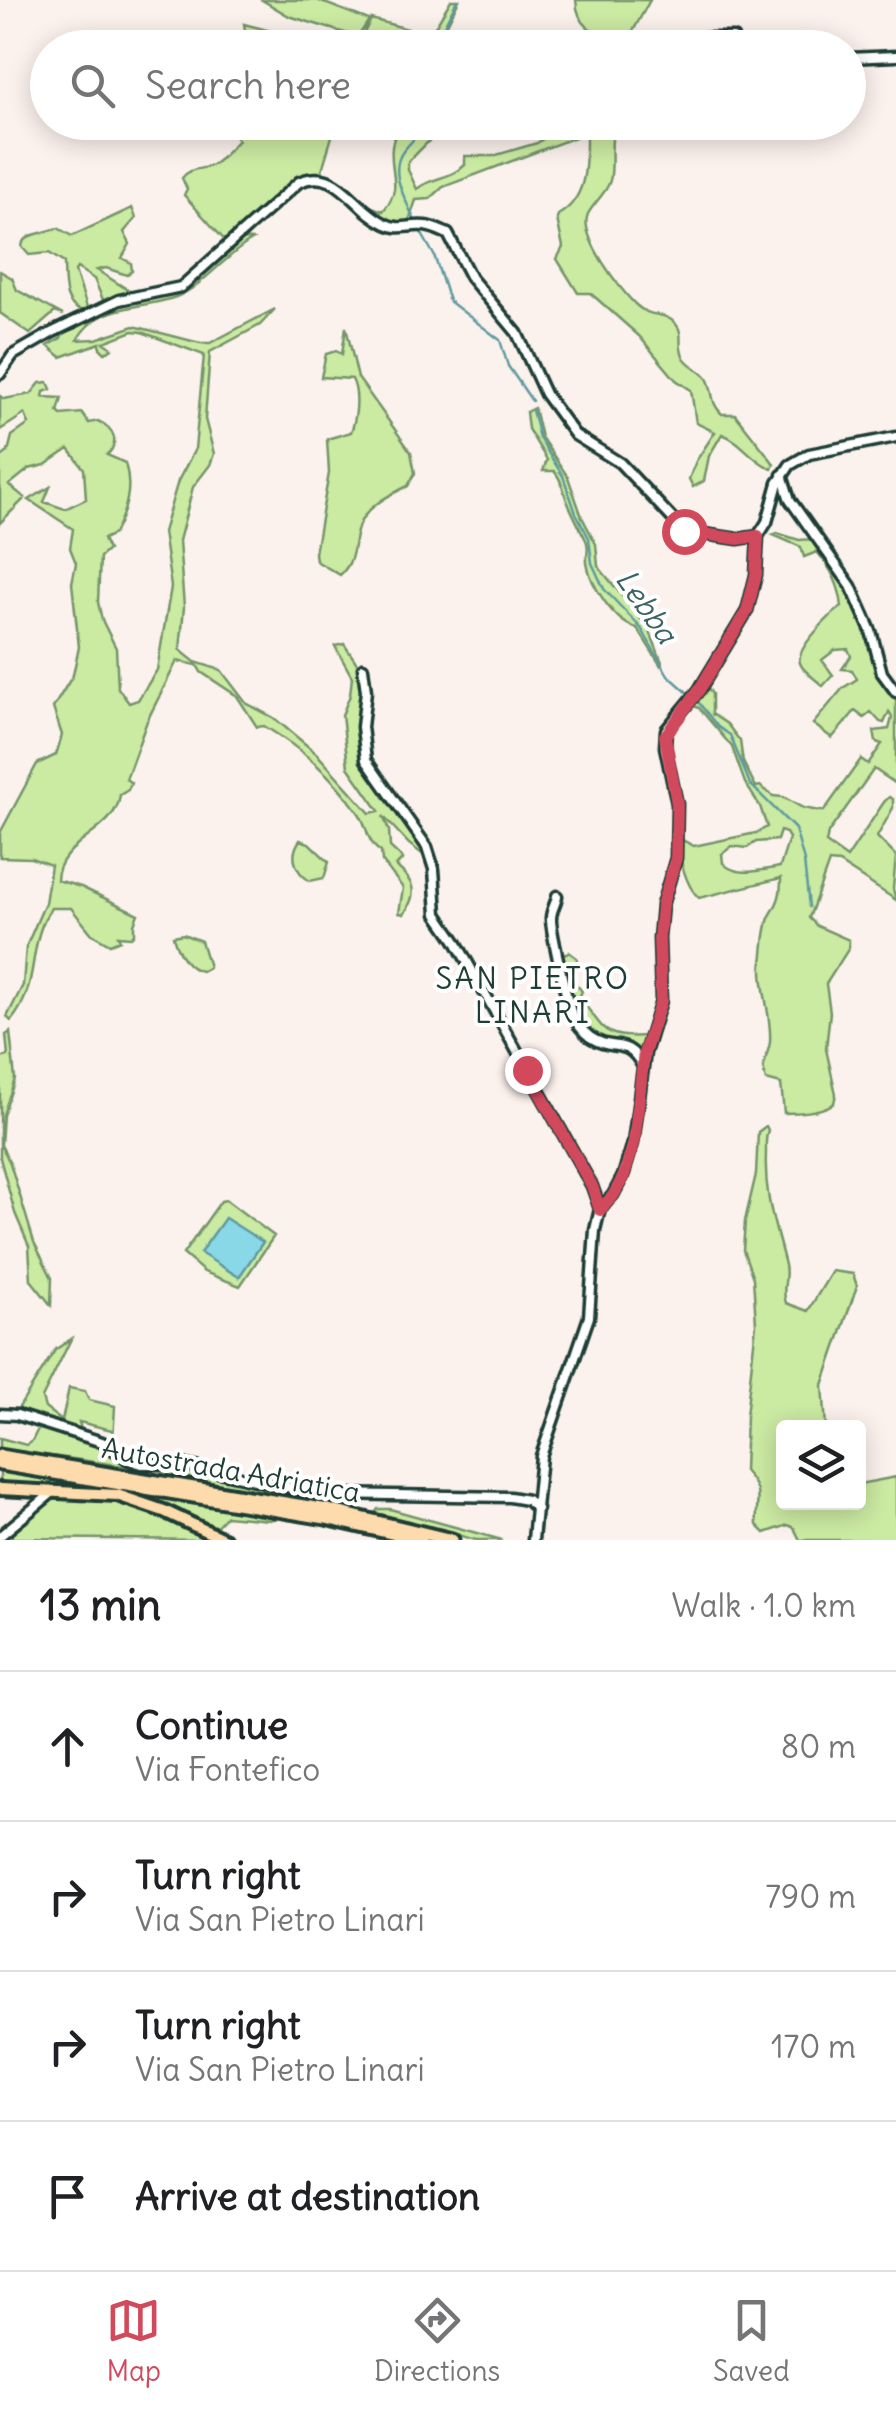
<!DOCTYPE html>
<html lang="en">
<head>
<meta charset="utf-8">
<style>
  body { margin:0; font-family:Delius,sans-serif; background:#f2f2f2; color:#202124 }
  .controls { position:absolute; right:30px; bottom:30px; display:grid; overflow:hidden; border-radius:10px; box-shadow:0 5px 25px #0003 }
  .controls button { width:90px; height:90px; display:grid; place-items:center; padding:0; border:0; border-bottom:2px solid #e0e0e0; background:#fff; color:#202124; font:50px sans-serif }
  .stop { position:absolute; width:30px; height:30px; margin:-22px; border:8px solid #d1495b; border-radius:50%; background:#fff }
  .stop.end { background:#d1495b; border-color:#fff; box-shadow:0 2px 10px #0008 }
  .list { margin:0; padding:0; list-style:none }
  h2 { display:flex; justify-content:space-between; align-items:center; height:130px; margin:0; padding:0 40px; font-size:42px }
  h2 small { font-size:32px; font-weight:400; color:#757577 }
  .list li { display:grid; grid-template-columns:65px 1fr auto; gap:30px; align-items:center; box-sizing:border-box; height:150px; padding:0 40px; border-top:2px solid #e0e0e0 }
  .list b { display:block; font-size:38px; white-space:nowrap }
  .list p { margin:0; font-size:32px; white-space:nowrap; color:#757577 }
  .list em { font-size:32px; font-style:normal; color:#757577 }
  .icon { flex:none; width:55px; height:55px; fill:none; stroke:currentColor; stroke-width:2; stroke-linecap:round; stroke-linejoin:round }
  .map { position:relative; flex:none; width:896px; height:1540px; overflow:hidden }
  .search { position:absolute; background:#fff; box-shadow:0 5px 25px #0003; left:30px; right:30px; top:30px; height:110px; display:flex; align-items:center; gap:25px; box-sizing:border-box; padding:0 35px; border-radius:55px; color:#757577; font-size:38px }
  .sheet { height:730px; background:#fff }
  nav { display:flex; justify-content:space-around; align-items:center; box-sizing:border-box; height:140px; border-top:2px solid #e0e0e0; background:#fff; font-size:28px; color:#757577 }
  nav a { display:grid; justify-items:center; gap:5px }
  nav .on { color:#d1495b }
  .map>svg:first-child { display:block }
  .green { fill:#cbeaa2; stroke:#75946b; stroke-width:2.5; fill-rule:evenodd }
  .water { fill:#89d8e7; stroke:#5f9a9f; stroke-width:2.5 }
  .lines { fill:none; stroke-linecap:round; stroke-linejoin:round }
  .stream { stroke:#5f9a9f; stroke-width:2.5 }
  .minor-casing { stroke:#1f3d34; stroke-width:15 }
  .major-casing { stroke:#1f3d34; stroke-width:18 }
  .highway-casing { stroke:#1f3d34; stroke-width:19 }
  .minor { stroke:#fff; stroke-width:8 }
  .major { stroke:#fedbac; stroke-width:10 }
  .highway { stroke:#fedbac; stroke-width:11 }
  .route { stroke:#d1495b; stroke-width:12 }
  .labels { text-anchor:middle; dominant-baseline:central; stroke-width:8; stroke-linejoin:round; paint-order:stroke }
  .street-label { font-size:28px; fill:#1f3d34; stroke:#fff }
  .water-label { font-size:30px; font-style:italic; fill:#3a6461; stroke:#fff }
  .neighbourhood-label { font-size:30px; letter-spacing:2.5px; fill:#1f3d34; stroke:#fff }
</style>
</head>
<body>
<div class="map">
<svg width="896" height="1540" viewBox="0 0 896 1540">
  <rect width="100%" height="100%" fill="#fcf2ed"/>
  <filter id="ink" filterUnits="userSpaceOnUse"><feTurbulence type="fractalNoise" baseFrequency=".01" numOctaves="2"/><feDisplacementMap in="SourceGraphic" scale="20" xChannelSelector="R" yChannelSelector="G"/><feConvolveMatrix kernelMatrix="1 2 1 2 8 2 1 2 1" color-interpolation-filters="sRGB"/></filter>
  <g filter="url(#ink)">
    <path class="green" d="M262 0H317L369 20 358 37 289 16Z
      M451 0H459L440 38 447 47H357L371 19 430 35Z
      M576 0H650L627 42 620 43C597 34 577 28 576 0Z
      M244 24 321 44V47H263L245 30Z
      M238 123H336L321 173C285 180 253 218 228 244L184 195 187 189 182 178C192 166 200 171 212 165 221 160 231 148 238 140L233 132Z
      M398 123H437L429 141 408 162V170L417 189C432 177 450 179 465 165V156H493L537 143 554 131V123H615C609 141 613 156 611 175 610 190 595 201 588 214 578 235 621 291 636 305 651 319 665 311 676 324 684 334 678 342 682 353 685 365 702 369 708 380 714 393 710 403 722 414H735L769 457 774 464 772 469C752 461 742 441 722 434L709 456 704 481 693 487 689 479 696 461 715 432 696 423 691 390 676 380 639 336 596 298 590 293H578L557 259 563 247 557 219 558 215C588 198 586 164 586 133L443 187 430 199 416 200 408 224C390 228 377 214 364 204L383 211C404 187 389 173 392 147 393 139 397 131 398 123Z
      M132 208 136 218 124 232 130 244 122 258 131 263 132 271 127 275 106 268 97 270 136 295 104 302 94 279 77 268 75 271 87 307 83 311C62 306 65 281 64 263L49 253 29 255 22 247 23 242 30 236 58 228 72 236Z
      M243 239 252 240C227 254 201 288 176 297 141 310 98 302 77 340L96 339 134 326 200 343H210L275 309 260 325 210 352 205 419 214 454 210 465 193 487 179 541 184 607 180 650 195 662 221 670 246 703 274 718 316 753 370 813 379 811 348 767 342 715 350 695 352 677 335 646 344 644 362 671 363 749 415 827 429 859 409 844 383 816 389 830 390 847 403 859 396 866C415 882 418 893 404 914L399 913 403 888 382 861 381 852C366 843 368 825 358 812 332 775 302 749 264 726L257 727 237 696 201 672 197 665 177 661 147 721 126 779 131 783 128 790 120 795C116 833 58 841 57 880L81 887 138 914 134 924V934L131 937 118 936 120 940 110 944 92 934 71 908H51C26 945 41 985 11 1021L7 1017 23 985 26 947 45 903 51 865 31 858 0 857V833L37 764 56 755 62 735 53 708 73 675 79 647 72 583 76 563 70 548 73 529 29 500 50 487 44 502 65 509 86 499 84 469 69 449 45 465 29 469 9 485 25 498 0 523V458L8 452 12 436 29 424 25 414 0 430V396L4 399 31 394 40 383 48 382 51 389 44 392 43 397 62 398 58 412 61 415 82 413 89 423 98 421C113 428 121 442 107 455L125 463C133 488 126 511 114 534L103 539 108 550 100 557 98 602 102 620 116 648 118 688 129 703 138 700 157 670 171 587 163 532 178 481 195 449 204 355 142 332 133 331 104 342 112 348 105 353 100 348V343L61 357 48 346 61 338 64 330 117 302 172 293 186 286Z
      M0 271 12 278 17 290 63 315 55 312 30 334 0 313Z
      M346 327 358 378 411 452 415 473 408 486C391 494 371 504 361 521 351 539 358 559 340 575L316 561 315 553 329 473 327 439 351 432C357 416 359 393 352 379L321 377 326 354 336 351 342 354Z
      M534 408 541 437 568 477 582 517 596 544 598 566 649 629 663 665 661 666 637 628C616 624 590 585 587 563 586 555 590 548 586 540 579 526 572 513 566 498 562 488 562 479 554 471H543L547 460 528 429 526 412Z
      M777 533 799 540 814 539 845 580 867 631 877 671 896 695V784L874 769 828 833 826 843 847 858 884 802 889 797 893 799V808L877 837 896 856 893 889 896 900 839 863 829 862 809 918 817 926 849 940V948L826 984 830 1012 826 1049 836 1094 834 1103C822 1112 799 1113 784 1113L781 1084 766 1080C760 1065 768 1056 770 1042 772 1012 758 984 763 954 764 943 765 924 771 914 779 901 781 894 781 878L699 898C685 885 678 856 680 839L694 846 756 833 767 827 760 806 745 783 732 747 699 708 689 704 705 684 712 694V714L727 724 740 741 743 762 756 787 760 786 773 796 783 797 803 808 819 811H824L861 759 868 764 882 744 876 742 874 731 889 729 892 718 889 712 884 723 880 722 871 712 864 718 855 711 832 738 813 724 843 688 857 679 852 670 842 669 851 656 848 649 835 650 822 660 833 675 823 686C816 679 803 672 800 663 795 649 830 615 842 607 840 586 832 569 817 552L804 557 801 547 773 535ZM780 831 786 833 789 838 780 867C761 870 737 878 723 863L722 854 732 846 747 848 756 842 777 840Z
      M300 840 309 843 329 862 324 878 310 881C295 872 289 855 300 840Z
      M183 934 201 941 209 967 202 971C187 970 177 951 173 936Z
      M569 952 577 958 574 982 582 991 579 998C605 1027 600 1039 645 1036L640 1056 626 1044 589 1035 574 1012 560 955Z
      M10 1032 15 1079 3 1115 1 1145 10 1163 34 1242 52 1278 51 1305 31 1280 29 1246 15 1213 0 1158V1058L8 1056 6 1035Z
      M766 1126 768 1130C765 1139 766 1144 766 1153 764 1197 775 1224 785 1265 788 1280 781 1290 786 1303L808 1311 832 1271 853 1274 857 1286 823 1385 826 1427 784 1428V1502H858L859 1484 896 1477V1540H800L794 1528 788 1525 765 1533 757 1525C755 1498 765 1494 744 1471L746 1416 756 1324 753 1278 743 1250 745 1221 756 1174 758 1132Z
      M226 1200 274 1236 240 1286 204 1272 183 1254 221 1201Z
      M71 1339 42 1398 45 1408 62 1421 69 1388 85 1391 89 1400 115 1406 113 1441 112 1430 79 1422 81 1429 105 1438 108 1444 16 1412 55 1350Z
      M40 1425C65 1432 115 1439 124 1466L0 1449V1438L26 1445 32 1441Z
      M173 1464 333 1497 317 1502 161 1473Z
      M0 1469 281 1517 269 1520 226 1516 212 1531 136 1496 53 1484 0 1483Z
      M63 1494 138 1504 214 1540 12 1538 11 1528 45 1501Z
      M378 1509H390L502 1540H476L375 1513Z"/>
    <path class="water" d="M225 1218 263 1242 239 1277 200 1253Z"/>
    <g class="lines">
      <path class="stream" d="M433 48 457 0
        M415 221C406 200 387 171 404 150 412 141 419 135 422 122
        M419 229 434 255 449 301 500 340 508 366 532 401
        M532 410 539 438 563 476 576 513 589 538 592 563 604 589 641 628 668 675 699 703 718 727 730 735 750 784 795 829 804 861 809 907"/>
      <defs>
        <path id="minor" d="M700 38H733L738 48
          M848 58 896 56
          M0 374 13 355 53 332 119 300 181 287 299 182C338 165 353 209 386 224 399 231 411 224 425 226 433 227 441 231 448 234L471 278 517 333 545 394 575 435 620 463 684 531 738 539 758 536
          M782 475 790 500 851 586 871 631 882 673 896 692
          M363 668 366 691 362 727 366 760 427 847 434 869 437 914 455 940 592 1186 600 1209
          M557 896C556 904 551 910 551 918 550 928 567 1000 571 1012 574 1020 582 1031 590 1037 613 1053 626 1036 642 1065
          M0 1414 17 1415 102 1442 129 1460 142 1464H182L310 1492 333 1494 510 1497 527 1500 537 1509
          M0 1536 53 1492
          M533 1540 541 1456 589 1317 595 1230 600 1209 613 1195 623 1176 633 1143 645 1053 661 1001 659 938 662 905 676 858 677 804 665 747 666 730 699 690 747 611 756 575 758 536 767 522 778 483 790 465 809 454 896 437"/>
        <path id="major" d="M0 1489 117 1495 164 1511 225 1540"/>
        <path id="highway" d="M0 1456 328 1510 452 1540
          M0 1464 326 1518 421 1540"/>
      </defs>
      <use href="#minor" class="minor-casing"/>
      <use href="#major" class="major-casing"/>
      <use href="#highway" class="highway-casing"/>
      <use href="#minor" class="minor"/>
      <use href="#major" class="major"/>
      <use href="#highway" class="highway"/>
    </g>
  </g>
  <g class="lines" filter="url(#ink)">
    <path class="route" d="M527 1070 592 1186 600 1210 613 1196 624 1176 634 1143 644 1053 661 1001 659 938 662 905 676 858 677 804 665 736 699 690 747 611 756 575 758 536 738 539 684 531"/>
  </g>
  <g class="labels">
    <g class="street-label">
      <text transform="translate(231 1470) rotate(10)">Autostrada Adriatica</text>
    </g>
    <g class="water-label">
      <text transform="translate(647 606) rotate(55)">Lebba</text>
    </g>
    <g class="neighbourhood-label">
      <text x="533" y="978">SAN PIETRO<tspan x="533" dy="34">LINARI</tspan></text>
    </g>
  </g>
</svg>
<div class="controls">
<button><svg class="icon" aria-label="layers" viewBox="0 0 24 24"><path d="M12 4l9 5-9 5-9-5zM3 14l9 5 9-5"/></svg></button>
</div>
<div class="stop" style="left:684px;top:531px"></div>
<div class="stop end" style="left:527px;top:1070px"></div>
<div class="search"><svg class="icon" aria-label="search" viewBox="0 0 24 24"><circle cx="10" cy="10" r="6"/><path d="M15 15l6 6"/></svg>Search here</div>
</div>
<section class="sheet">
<h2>13 min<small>Walk · 1.0 km</small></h2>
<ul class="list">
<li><svg class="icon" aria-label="ahead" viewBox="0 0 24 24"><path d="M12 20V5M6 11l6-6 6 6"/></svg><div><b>Continue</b><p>Via Fontefico</p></div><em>80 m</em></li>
<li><svg class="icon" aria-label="right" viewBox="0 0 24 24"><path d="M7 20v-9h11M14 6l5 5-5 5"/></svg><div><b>Turn right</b><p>Via San Pietro Linari</p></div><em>790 m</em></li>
<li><svg class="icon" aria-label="right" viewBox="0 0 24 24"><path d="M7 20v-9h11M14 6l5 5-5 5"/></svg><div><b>Turn right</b><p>Via San Pietro Linari</p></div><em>170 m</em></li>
<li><svg class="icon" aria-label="arrive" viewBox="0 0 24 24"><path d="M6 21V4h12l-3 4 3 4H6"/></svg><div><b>Arrive at destination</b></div></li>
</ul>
</section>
<nav>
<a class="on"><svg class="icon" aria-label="map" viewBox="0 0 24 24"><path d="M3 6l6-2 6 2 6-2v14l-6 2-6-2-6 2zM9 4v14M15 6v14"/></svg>Map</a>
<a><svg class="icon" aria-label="directions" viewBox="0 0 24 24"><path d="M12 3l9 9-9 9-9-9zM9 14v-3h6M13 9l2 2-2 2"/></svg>Directions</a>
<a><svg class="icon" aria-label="saved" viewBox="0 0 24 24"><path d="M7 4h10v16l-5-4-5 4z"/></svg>Saved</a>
</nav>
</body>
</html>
